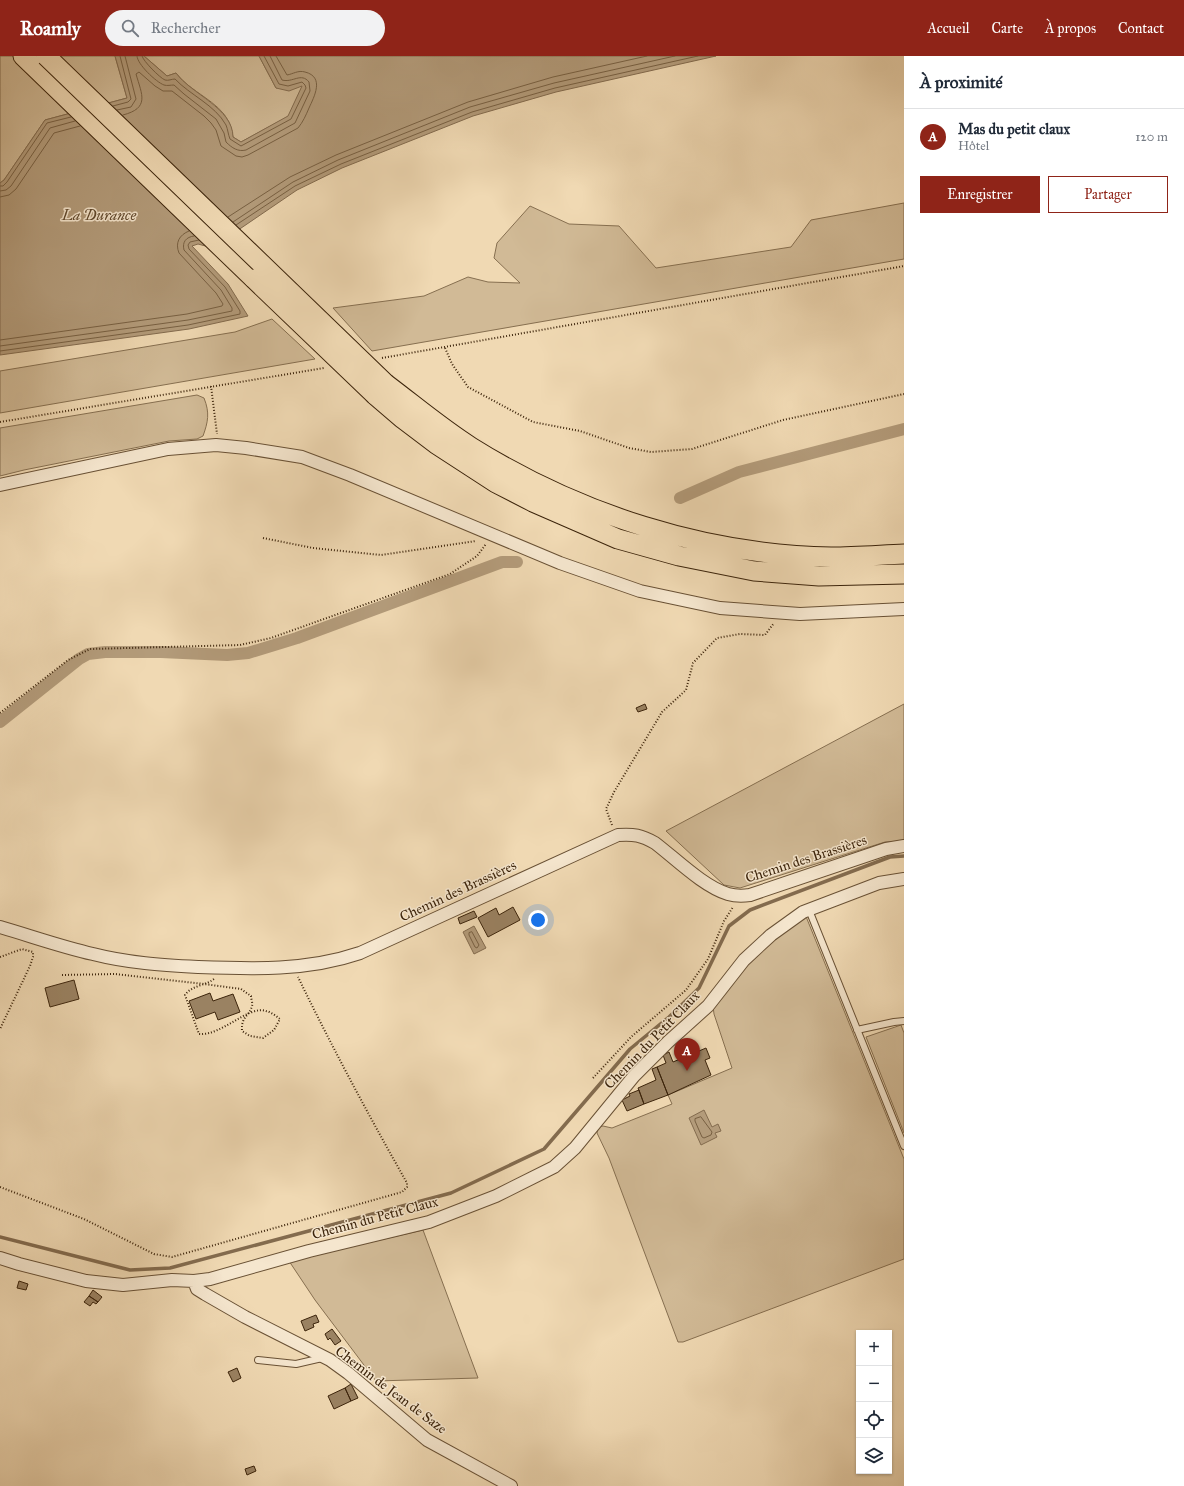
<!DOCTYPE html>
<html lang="fr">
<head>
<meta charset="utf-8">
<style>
  body { margin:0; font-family:"IM FELL Great Primer",serif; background:#f2f2f3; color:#1f2937 }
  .controls { position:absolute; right:12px; bottom:12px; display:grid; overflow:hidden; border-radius:0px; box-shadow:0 1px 3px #0004 }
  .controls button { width:36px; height:36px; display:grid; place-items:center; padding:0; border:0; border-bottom:1px solid #e0e1e3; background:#fff; color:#1f2937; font:20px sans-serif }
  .you { position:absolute; left:538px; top:864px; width:14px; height:14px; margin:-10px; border:3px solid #fff; border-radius:50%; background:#1a73e8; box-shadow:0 0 0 6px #1a73e833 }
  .badge { display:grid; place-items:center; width:26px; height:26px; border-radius:50%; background:#8f2418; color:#fff; font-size:13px; font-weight:700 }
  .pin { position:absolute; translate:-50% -33px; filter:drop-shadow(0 1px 2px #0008) }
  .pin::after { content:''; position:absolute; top:21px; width:14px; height:12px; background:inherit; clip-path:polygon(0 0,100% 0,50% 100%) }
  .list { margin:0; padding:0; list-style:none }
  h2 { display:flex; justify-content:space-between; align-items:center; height:52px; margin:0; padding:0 16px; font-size:17px }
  h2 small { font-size:13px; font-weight:400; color:#747a83 }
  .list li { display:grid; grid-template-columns:26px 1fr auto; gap:12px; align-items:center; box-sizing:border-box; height:56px; padding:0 16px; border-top:1px solid #e0e1e3 }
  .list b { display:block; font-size:15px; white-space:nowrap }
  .list p { margin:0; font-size:13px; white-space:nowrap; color:#747a83 }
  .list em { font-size:13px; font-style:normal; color:#747a83 }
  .actions { display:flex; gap:8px; padding:12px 16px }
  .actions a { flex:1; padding:9px 0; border:1px solid #8f2418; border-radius:0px; text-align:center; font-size:14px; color:#8f2418 }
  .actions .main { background:#8f2418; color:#fff }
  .icon { flex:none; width:22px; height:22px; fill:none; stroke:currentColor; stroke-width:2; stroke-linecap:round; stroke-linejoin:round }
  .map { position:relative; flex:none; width:904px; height:1430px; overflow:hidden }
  header { display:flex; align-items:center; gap:24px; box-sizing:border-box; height:56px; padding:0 20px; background:#8f2418; color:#fff }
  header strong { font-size:19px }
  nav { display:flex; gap:22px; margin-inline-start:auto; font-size:14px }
  .search { width:280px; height:36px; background:#f2f2f3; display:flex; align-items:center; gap:10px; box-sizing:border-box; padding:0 14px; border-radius:22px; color:#747a83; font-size:15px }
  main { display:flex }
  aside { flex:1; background:#fff }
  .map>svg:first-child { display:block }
  .green { fill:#d1ba96; stroke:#866f50 }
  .water { fill:#b39b7a; stroke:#836b4e }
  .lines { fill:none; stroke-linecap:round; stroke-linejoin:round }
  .shore { stroke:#786042; stroke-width:1 }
  .stream { stroke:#836b4e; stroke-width:3.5 }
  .canal { stroke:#b39b7a; stroke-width:12 }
  .building { fill:#9a8262; stroke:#3c240b }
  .service-casing { stroke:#695135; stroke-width:8 }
  .minor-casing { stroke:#695135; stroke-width:14 }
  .trunk-casing { stroke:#3c240b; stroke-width:21 }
  .path { stroke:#3c240b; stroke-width:2; stroke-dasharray:1 2; stroke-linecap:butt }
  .service { stroke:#f5e6ce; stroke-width:6 }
  .minor { stroke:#f5e6ce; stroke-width:12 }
  .trunk { stroke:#f0d9b3; stroke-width:19 }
  .trunk-bridge-casing { stroke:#3c240b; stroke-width:21; stroke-linecap:butt }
  .trunk-bridge { stroke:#f0d9b3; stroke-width:19 }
  .labels { text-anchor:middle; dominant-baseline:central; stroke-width:3; stroke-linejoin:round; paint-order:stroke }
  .street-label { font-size:14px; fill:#3c240b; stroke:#f5e6ce }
  .water-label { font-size:15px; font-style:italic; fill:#60482c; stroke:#f5e6ce }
</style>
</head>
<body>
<header>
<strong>Roamly</strong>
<div class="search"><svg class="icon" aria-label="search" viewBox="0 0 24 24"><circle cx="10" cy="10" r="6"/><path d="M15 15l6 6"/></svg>Rechercher</div>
<nav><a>Accueil</a><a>Carte</a><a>À propos</a><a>Contact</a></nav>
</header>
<main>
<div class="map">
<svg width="904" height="1430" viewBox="0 0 904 1430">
  <rect width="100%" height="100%" fill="#f0d9b3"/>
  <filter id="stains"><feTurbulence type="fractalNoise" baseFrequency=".005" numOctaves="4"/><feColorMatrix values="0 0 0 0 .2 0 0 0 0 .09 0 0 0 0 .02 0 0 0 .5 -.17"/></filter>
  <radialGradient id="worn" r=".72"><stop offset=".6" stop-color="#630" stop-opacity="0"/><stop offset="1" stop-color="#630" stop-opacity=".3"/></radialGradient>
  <path class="green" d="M0 0H115L127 42 45 64 4 124 0 127Z
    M144 0H259L276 32 303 29 289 60 241 86 233 81C232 76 231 70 229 66 219 45 190 36 176 17L167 20Z
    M904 147V203L372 295 333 252 424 240 468 221 488 226 520 227 494 202 497 187 530 150 569 168 619 170 656 212 791 191 811 164Z
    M272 263 315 303 0 357V315L235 276Z
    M197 339 204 342C210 357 208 366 203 380L197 383 169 385 24 414 0 420V372Z
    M904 648V785L885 786 740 832 724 829 666 775Z
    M805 858 904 1103V1203L683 1286H678L609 1102 597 1077 598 1071 603 1070 612 1072 672 1048 668 1039 732 1012 714 958 713 950 745 906Z
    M901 969 904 977V1077L866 981Z
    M423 1174 478 1322 376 1325 315 1244 289 1205Z"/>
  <path class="water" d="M115 0H144L167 20 176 17C191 38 233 52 233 81L241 86 288 60 302 30 289 35 276 32 259 0H716L556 36 473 60 342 112 297 134 225 183 209 191 198 188 192 190 228 228 248 260 189 273 0 299V127L4 124 45 64 127 42Z
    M474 870 486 892 474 898 463 876Z
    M704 1054 712 1071 718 1068 721 1075 715 1077 717 1081 701 1089 689 1062Z"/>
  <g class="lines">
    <path class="shore" d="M137 0C137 8 156 26 164 29 167 30 171 29 174 29L184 38 216 63 224 77 226 86C232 92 238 96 246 94L295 67 310 35 309 26C301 16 293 27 282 24L270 0
      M142 0C143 5 160 22 165 24 168 25 172 23 175 23 190 39 215 49 226 69 228 74 228 78 230 83L241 90 291 63 306 32 305 29 302 26 288 30 279 28 264 0
      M113 50 128 46 131 43 120 0
      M117 54 131 51 136 43 125 0
      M123 59C150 52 142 39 136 18L139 16 155 30 163 35H172L204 60 211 67 216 74 221 90 236 100 242 101 248 99 298 72C303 66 306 59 309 52 314 41 325 21 305 16 298 14 293 18 287 19L276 0
      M0 130H3L7 126 47 67 71 61
      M0 135 6 134 11 130 50 72 75 65
      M0 141 9 139 16 133 54 77 80 70
      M228 161 290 121 336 99 468 46 553 21 647 0
      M233 166 293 126 338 104 470 51 554 27 675 0
      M236 169 295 130 341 108 472 56 555 32 698 0
      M0 284 187 258 222 250 223 248 216 237 179 197C175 187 179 179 189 175
      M0 290 188 264 232 255V252L221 234 184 194C182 186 186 181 194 180
      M0 295 188 269 240 258V255L225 231 189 193 188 189 190 186 199 184
      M472 876 479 889 477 892 475 891 469 879V877Z
      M701 1061 712 1076 711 1079 704 1082 702 1081 695 1065V1063Z"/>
    <path class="stream" d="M0 1181 130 1214 170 1212 451 1137 544 1093 630 993 669 961 699 932 729 870 750 854 890 801 904 800"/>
    <path class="canal" d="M680 442 739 416 904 373
      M0 666 79 603 88 598 105 596H161L227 599 248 597 297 582 502 506H517"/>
  </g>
  <path class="building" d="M645 648 647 653 638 656 636 652Z
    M513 851 520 864 488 881 478 862 496 852 499 859Z
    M474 855 477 861 460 868 458 862Z
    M74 924 79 943 50 951 45 932Z
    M210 937 213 945 233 938 240 956 218 964 215 956 196 963 189 945Z
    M706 992 710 1002 705 1004 711 1019 668 1039 657 1011 666 1007 663 999 669 996 673 1006Z
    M657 1011 668 1039 644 1048 638 1032 656 1024 652 1013Z
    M639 1034 644 1048 627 1055 622 1044 630 1040 629 1038Z
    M19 1225 28 1228 26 1234 17 1232Z
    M93 1234 102 1241 98 1246 89 1240Z
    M89 1240 98 1246 96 1248 93 1246 90 1250 84 1246Z
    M316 1259 319 1266 313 1268 314 1271 305 1275 301 1265Z
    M332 1273 341 1285 335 1289 330 1282 328 1284 325 1278Z
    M237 1312 241 1322 233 1326 228 1316Z
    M351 1328 358 1342 351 1345 345 1332Z
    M345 1332 351 1345 334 1353 328 1340Z
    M254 1410 256 1415 247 1419 245 1413Z"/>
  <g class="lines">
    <defs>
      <path id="service" d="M809 854 904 1090
        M857 974 894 966 904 965
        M258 1304 296 1308 322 1302"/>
      <path id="minor" d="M0 429 168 393 216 389 246 392 302 401 350 419 560 507 640 535 720 552 800 558 904 553
        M0 871C31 880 62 891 93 898 128 907 162 909 198 911 253 913 307 915 360 897L618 779C634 778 641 779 655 787 676 803 704 831 728 838 735 840 743 840 750 839L886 793 904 790
        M0 1202 19 1208 86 1225 123 1229 172 1224 194 1225 210 1223 309 1195 429 1166 496 1140 554 1111 575 1092 634 1020 668 986 708 950 744 904 771 879 803 856 879 827 904 823
        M194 1225 197 1233 205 1238 245 1261 330 1304 348 1317 427 1384 511 1430"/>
      <path id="trunk" d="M23 0 254 223
        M386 328C414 349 441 372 471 391 578 458 705 499 831 501 855 501 880 499 904 498
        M375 339 403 363 436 388 496 427 533 446 618 483 679 500 754 515 819 520 904 518"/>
    </defs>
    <use href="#service" class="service-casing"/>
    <use href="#minor" class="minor-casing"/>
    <use href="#trunk" class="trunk-casing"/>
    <path class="path" d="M445 292 452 308 468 331 533 366 580 375 629 392 651 396 692 393 783 364 904 338
      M382 302 904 210
      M211 330 217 378
      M0 366 324 312
      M263 482 313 492 381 499 476 485
      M0 657 68 604 90 593 240 589 271 582 450 518 477 500 486 488
      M612 769 606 753 614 736 662 656 686 634 693 607 717 582 740 578 765 579 774 567
      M0 901 22 893 33 896V901L30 910 0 973
      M62 919 115 918 204 928 241 933 251 940C251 943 253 947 252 950 249 961 241 960 242 975L250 980 263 982 274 974 280 963C276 960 271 956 266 955 248 949 222 980 199 978L185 939C192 929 205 930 214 923
      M593 1022 631 981 686 934 708 903 724 865 733 851
      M0 1131 84 1163 154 1198 172 1201 402 1136 407 1131V1127C369 1060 332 991 298 921"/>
    <use href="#service" class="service"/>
    <use href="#minor" class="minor"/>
    <use href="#trunk" class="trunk"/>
    <defs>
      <path id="trunk-bridge" d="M46 0 386 328
        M254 223 375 339"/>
    </defs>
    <use href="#trunk-bridge" class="trunk-bridge-casing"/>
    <use href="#trunk-bridge" class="trunk-bridge"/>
  </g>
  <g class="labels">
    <g class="street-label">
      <text transform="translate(806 803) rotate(-18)">Chemin des Brassières</text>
      <text transform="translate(458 835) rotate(-25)">Chemin des Brassières</text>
      <text transform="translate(652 984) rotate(-46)">Chemin du Petit Claux</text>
      <text transform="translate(375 1162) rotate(-15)">Chemin du Petit Claux</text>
      <text transform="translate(391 1334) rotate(37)">Chemin de Jean de Saze</text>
    </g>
    <g class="water-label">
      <text x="99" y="159">La Durance</text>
    </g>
  </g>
  <rect width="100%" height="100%" filter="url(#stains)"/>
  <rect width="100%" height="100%" fill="url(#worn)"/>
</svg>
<div class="controls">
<button>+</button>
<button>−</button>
<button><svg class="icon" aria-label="locate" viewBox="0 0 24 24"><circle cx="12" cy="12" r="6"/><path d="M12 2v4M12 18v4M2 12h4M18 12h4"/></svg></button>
<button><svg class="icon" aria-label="layers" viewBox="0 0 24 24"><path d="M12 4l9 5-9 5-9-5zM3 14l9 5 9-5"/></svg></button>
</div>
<div class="you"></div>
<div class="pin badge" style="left:687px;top:1015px">A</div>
</div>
<aside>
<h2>À proximité<small></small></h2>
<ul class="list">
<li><span class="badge">A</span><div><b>Mas du petit claux</b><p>Hôtel</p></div><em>120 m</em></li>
</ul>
<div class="actions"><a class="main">Enregistrer</a><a>Partager</a></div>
</aside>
</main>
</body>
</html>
